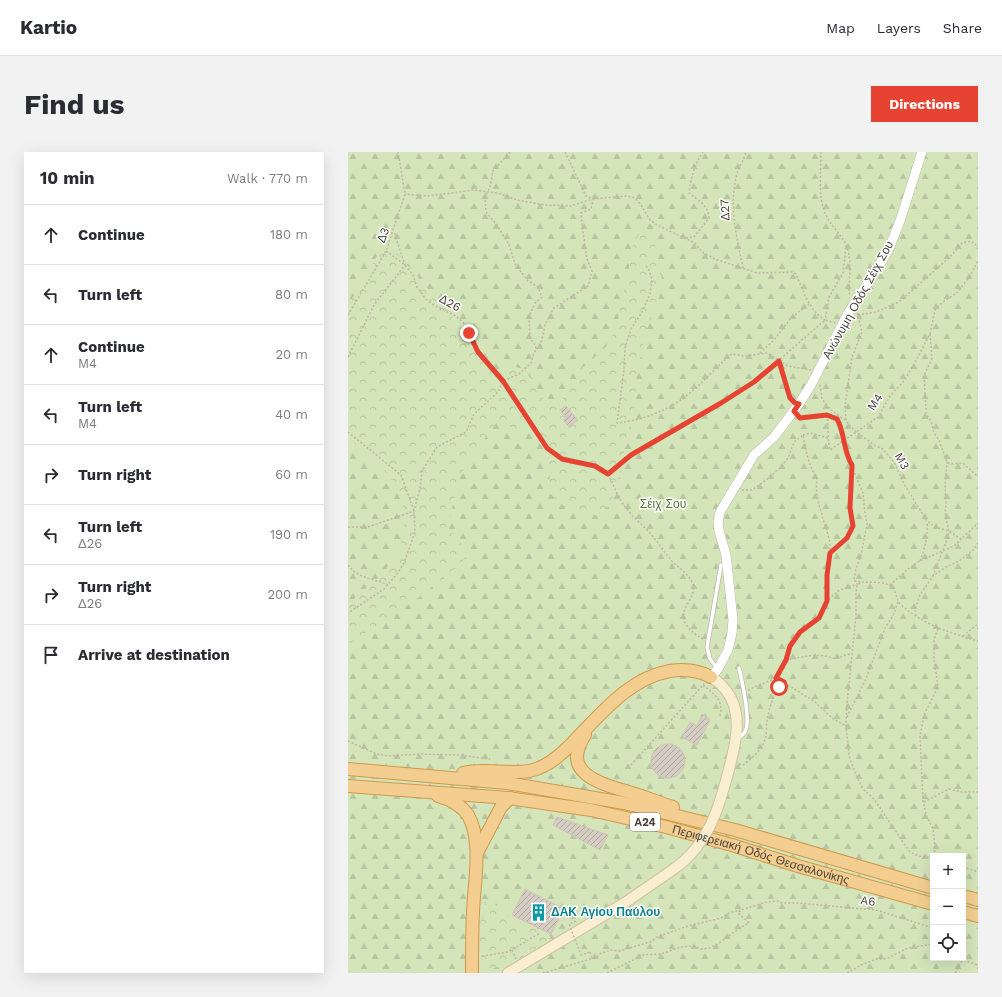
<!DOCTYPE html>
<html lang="en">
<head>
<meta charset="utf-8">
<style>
  body { margin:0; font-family:"Work Sans",sans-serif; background:#f2f2f3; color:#2b2b33 }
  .controls { position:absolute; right:12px; bottom:12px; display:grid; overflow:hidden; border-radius:0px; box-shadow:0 4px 16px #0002 }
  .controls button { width:36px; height:36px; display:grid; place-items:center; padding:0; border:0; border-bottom:1px solid #e1e1e2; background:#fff; color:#2b2b33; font:20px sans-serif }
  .stop { position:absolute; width:12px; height:12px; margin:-9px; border:3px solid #e64332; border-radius:50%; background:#fff }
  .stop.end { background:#e64332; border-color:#fff; box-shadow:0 1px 4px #0008 }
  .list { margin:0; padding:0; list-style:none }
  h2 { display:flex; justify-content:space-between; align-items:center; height:52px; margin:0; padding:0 16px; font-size:17px }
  h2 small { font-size:13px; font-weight:400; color:#7c7c81 }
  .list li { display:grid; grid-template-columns:26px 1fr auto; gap:12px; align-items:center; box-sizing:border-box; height:60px; padding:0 16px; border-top:1px solid #e1e1e2 }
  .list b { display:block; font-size:15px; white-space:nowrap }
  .list p { margin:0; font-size:13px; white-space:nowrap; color:#7c7c81 }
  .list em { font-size:13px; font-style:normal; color:#7c7c81 }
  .icon { flex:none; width:22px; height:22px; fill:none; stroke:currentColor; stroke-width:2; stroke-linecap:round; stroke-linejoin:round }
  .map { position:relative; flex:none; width:630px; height:821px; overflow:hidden; border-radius:0px }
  header { display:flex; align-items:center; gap:24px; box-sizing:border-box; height:56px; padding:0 20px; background:#fff; border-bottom:1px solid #e1e1e2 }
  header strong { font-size:19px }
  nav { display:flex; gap:22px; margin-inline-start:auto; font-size:14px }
  .intro { display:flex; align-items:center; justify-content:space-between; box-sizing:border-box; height:96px; padding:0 24px }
  h1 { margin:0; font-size:28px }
  .button { padding:10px 18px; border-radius:0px; background:#e64332; color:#fff; font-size:14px; font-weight:700 }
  main { display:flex; gap:24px; padding:0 24px }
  aside { flex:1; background:#fff; border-radius:0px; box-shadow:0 4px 16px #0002 }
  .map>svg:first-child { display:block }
  .forest { fill:url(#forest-firs); fill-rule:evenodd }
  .park { fill:url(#park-crowns) }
  .building { fill:url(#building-hatch); stroke:#d0c4b7 }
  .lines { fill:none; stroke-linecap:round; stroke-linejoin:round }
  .service-casing { stroke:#c0b9b0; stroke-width:5 }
  .tertiary-casing { stroke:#c0b9b0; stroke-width:10 }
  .secondary-casing { stroke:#d0c1a0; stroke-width:12 }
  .trunk-casing { stroke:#d0984b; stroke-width:14 }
  .path { stroke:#c0b4a2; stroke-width:1.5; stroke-dasharray:2 2; stroke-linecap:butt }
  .service { stroke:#fff; stroke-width:3.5 }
  .tertiary { stroke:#fff; stroke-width:9 }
  .secondary { stroke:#faeed1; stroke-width:10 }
  .trunk { stroke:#f3ce90; stroke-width:12 }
  .secondary-bridge-casing { stroke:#d0c1a0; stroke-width:12; stroke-linecap:butt }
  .path-bridge { stroke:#c0b4a2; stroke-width:1.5; stroke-dasharray:2 2; stroke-linecap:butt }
  .secondary-bridge { stroke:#faeed1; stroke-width:10 }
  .route { stroke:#e64332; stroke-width:5 }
  .labels { text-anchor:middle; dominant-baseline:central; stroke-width:3; stroke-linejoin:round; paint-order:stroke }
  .shield { fill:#fff; stroke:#807b75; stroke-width:1 }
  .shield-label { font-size:11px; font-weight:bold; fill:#49423a }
  .street-label { font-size:12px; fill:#49423a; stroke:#fff }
  .park-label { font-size:12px; fill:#507632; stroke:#fff }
  .culture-label { font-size:12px; font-weight:bold; fill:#0d838f; stroke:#fff; text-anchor:start }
</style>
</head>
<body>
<header>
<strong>Kartio</strong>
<nav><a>Map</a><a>Layers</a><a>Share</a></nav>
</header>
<div class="intro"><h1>Find us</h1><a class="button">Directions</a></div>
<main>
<aside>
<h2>10 min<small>Walk · 770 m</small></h2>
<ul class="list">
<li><svg class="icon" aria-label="ahead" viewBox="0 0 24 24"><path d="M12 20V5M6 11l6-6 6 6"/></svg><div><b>Continue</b></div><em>180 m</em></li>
<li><svg class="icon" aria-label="left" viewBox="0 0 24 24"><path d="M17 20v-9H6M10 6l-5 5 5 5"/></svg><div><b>Turn left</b></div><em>80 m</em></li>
<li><svg class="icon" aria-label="ahead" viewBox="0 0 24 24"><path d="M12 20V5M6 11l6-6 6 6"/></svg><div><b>Continue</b><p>M4</p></div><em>20 m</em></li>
<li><svg class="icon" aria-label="left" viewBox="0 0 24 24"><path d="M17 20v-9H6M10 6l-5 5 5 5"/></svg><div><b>Turn left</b><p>M4</p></div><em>40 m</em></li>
<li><svg class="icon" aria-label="right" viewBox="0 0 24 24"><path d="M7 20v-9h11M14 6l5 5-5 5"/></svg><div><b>Turn right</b></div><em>60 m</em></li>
<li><svg class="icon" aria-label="left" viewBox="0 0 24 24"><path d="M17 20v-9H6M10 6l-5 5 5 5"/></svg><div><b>Turn left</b><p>Δ26</p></div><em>190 m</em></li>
<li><svg class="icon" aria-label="right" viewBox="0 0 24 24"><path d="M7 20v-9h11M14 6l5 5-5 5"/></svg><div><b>Turn right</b><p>Δ26</p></div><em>200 m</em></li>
<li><svg class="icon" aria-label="arrive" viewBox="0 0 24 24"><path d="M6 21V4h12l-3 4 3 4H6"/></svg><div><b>Arrive at destination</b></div></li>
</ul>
</aside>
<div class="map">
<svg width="630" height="821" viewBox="0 0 630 821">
  <defs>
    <pattern id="forest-firs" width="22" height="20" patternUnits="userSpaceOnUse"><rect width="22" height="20" fill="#d4e5ba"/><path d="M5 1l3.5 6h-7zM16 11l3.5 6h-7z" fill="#b8c6a1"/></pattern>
    <pattern id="park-crowns" width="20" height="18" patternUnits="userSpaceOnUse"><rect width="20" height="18" fill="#d4e5ba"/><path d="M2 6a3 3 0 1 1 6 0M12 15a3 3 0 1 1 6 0" fill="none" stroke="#b8c6a1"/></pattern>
    <pattern id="building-hatch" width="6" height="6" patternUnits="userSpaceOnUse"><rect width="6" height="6" fill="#d5cdc3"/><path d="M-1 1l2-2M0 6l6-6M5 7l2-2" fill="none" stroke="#afa89f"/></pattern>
  </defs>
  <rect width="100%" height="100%" fill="#f5f2ec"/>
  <path class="forest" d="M0 0H630V821H0ZM585 704H615V806H585Z"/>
  <path class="park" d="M294 77 304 78 314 126 310 149 298 179 289 223 286 262 277 290 274 317 263 350 252 364C226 361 220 361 202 341L201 308 199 300 184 283 148 270 111 325 100 375 122 401C87 438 43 465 0 492V452L35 422 53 394 58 364 47 332 33 314 0 286V154L37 90 63 117 150 219 163 214 176 217 187 232 195 247 208 253 221 240 233 217 256 197 268 177 286 91Z
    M135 748 162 759 160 764 203 785C188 800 162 814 141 817L135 811 133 804 129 777 138 758Z"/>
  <path class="building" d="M218 254 230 268 221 275 215 268 218 265 212 258Z
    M354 562 362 568 349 593 334 585 342 570 349 574Z
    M303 609a17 17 0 1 1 34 0a17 17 0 1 1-34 0Z
    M209 665 260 683 252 698 205 673Z
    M177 737 216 757 203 782 164 763Z"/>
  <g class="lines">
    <defs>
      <path id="service" d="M369 516 362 507 359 495 373 413
        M390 586C394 584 397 581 398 577 402 566 394 528 391 516"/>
      <path id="tertiary" d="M363 525 370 517 380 498 384 481 385 468 378 403 371 379 370 370 372 360 406 303 426 285 451 252 463 233 499 163 530 115 540 99 552 69 574 0"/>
      <path id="secondary" d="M363 525C368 528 373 532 377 537 397 561 387 594 380 621
        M160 821 278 750 323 719"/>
      <g id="trunk">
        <path d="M237 583C211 623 255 632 284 641 298 645 311 651 325 655"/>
        <path d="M0 617 159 631 276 651 387 678 585 736"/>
        <path d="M115 621C138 615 172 625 191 616 206 610 218 598 229 586 256 559 282 526 322 519 336 517 350 518 363 525"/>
        <path id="s1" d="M0 634 160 646 243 658 318 675 384 693 450 714 585 752"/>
        <path d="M90 644C101 647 113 653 120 663 135 689 126 731 125 760 124 780 124 801 124 821"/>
        <path d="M129 701 153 655 162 646"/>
        <path d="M615 744 630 748"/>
        <path d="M615 760 630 764"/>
      </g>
    </defs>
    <use href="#service" class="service-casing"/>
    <use href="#tertiary" class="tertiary-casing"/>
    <use href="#secondary" class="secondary-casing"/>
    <use href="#trunk" class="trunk-casing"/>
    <path class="path" d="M162 0 145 19 142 35 137 45 138 60 149 73 161 93 167 112 180 129 190 135 194 145 187 151 181 165 182 186 188 194 187 199
      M217 0 238 44 245 47 279 44 287 46 293 53 302 68 309 73 347 91 354 100 367 107 409 121 444 120 448 122C455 138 461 159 477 168L481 145 495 121 498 94
      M473 0C473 17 470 42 476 58 480 71 489 78 496 89 505 104 501 124 501 140L502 144
      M338 86 346 85 361 66C360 53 350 48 341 41 343 26 346 13 355 0
      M38 99 57 113 65 123 69 135 78 147 84 152 106 163 115 170 130 200 155 229 199 296C213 309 220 307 237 311 245 313 252 317 260 322
      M298 114 300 116 304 127 302 142 294 160 283 177 277 196 276 218 269 271C296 268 322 258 343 240 358 228 369 213 384 202L396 204 419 201 440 214 463 218
      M395 116C389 86 381 56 388 26 389 17 396 9 398 0
      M0 163 38 99 57 42 50 0
      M510 163 528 160 551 150 602 105 614 91 623 89 630 95
      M582 182 584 207 576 223 578 258V262L583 269 586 281 591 288 599 310 602 312 615 311 630 325
      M412 201 426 188 443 166 461 152
      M0 205 26 153 57 113 46 80
      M431 209 442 246 444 248
      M472 233 474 247 483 258 498 269 508 280 528 294 535 297 546 310 556 332 579 369 587 375 601 379 613 387
      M479 263C481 275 479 286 482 298L530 265 542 244 556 229 565 214 582 182 587 158 595 150 610 140 622 124 630 109
      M451 265 479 263 489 267 493 275 495 289 501 308 515 341 517 361 519 372 513 403 508 416 506 429 513 430
      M498 268 497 254 504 205 514 180 509 160
      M0 280 53 323 66 359 67 380 56 411 49 422 36 437 0 461
      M455 283 463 281 480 286
      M260 322 283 303 373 251 406 230 477 168 488 171
      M260 322C265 331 268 341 274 350 281 363 297 374 306 386 312 393 317 401 323 408 329 415 340 421 344 430 354 449 312 462 356 488
      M394 338H404L418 328 431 317 440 306 446 290 455 283C458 299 460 312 469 326 466 347 476 366 481 387 484 399 480 411 479 424 479 432 479 441 479 449
      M0 375H20L66 359 72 336 74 319 89 295 118 280 126 262 150 240 155 229 171 222 183 211 186 201 193 191 197 173 206 156 240 134 244 119 239 107 234 73 233 61 243 57 245 47 222 54 197 53 169 48 150 41 126 38 80 44 57 42
      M483 401 499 386 505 374 502 356 504 314
      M572 409C577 395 580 384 579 370
      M0 413C10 427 25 426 40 433
      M585 424 600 385 601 379 597 362 598 353 597 333 599 310
      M542 433 560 417 572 409 606 394 630 371
      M568 464 567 456 572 443 585 424 598 415 611 409 625 398 630 391
      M615 484 630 472
      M438 508 443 494 452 481 471 466 479 449 490 439 512 431
      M428 526 438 508C455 505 471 500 487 507L504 501
      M355 533C366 542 376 548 372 564
      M400 538 428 526 466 549 484 566 498 574
      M499 565 518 527 537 476 545 464 550 450
      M0 589 29 602 40 604 71 602 111 603 142 607
      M391 612 395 613C403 607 414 598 417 587 419 582 418 575 419 569 421 555 426 540 436 530
      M283 613 356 532
      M576 650 601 637 614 640H630
      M586 704 587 694 585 677 578 663 575 648 572 584 576 563 590 535 586 507V487L590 477
      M585 705C575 705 570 705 561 699L526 647 515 637 508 623 501 604 498 574 499 551 508 464V440L509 434 513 430C521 431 534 429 541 433 549 437 547 447 553 453 578 474 600 480 630 489
      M615 715 630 720
      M164 798 168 807
      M242 800 244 806
      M134 804 160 800 192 781
      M608 806 630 813
      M199 820 249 805 253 801 264 798 271 799 302 790 309 785 340 774 373 766 381 761 392 758
      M195 821 199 820V821
      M259 821 287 807 292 803 313 802 333 795 344 794 354 797 361 796 370 792 390 777 401 771 390 761 393 758 419 750 430 749 434 751H450L528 758 585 776
      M499 821 513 813 528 807H538L560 796 585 792
      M607 821 616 805 615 786"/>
    <use href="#service" class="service"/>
    <use href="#tertiary" class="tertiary"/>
    <use href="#secondary" class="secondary"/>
    <use href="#trunk" class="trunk"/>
    <defs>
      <path id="secondary-bridge" d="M323 719C330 714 337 709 342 703 364 680 372 651 380 621"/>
    </defs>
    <use href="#secondary-bridge" class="secondary-bridge-casing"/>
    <path class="path-bridge" d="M228 769 221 772 233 803 242 800"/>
    <use href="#secondary-bridge" class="secondary-bridge"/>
  </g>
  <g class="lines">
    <path class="route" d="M121 181 130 200 155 229 199 296 214 307 247 314 260 322 283 303 373 251 406 230 431 209 442 246 447 251 451 252 446 259 452 266 479 263 489 267C497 281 495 299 504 313L502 356 505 374 499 386 482 401 479 423V449L471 466 452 480 442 494 438 508 428 526 436 530 431 535"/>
  </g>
  <defs>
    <symbol id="building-bare" viewBox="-9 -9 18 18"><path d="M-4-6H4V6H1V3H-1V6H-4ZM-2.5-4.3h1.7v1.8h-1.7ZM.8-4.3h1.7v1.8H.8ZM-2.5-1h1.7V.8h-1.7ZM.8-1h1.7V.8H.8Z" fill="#0f9aa8" stroke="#fff" stroke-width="2.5" paint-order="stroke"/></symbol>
  </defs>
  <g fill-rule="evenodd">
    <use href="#building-bare" x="178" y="748" width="25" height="25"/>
  </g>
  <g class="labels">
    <rect class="shield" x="282" y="661" width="30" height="18" rx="3"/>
    <g class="shield-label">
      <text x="297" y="670">Α24</text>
    </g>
    <g class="street-label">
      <text transform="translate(377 58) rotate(-93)">Δ27</text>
      <text transform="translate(35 83) rotate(-70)">Δ3</text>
      <text transform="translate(510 148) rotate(-61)">Ανώνυμη Οδός Σέιχ Σου</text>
      <text transform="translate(102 151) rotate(29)">Δ26</text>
      <text transform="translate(527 250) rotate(-57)">M4</text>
      <text transform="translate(554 309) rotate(60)">M3</text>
      <text stroke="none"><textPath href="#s1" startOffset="420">Περιφερειακή Οδός Θεσσαλονίκης</textPath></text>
      <text transform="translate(520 749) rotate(7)">A6</text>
    </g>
    <g class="park-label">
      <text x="315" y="352">Σέιχ Σου</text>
    </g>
    <g class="culture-label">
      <text x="203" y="760">ΔΑΚ Αγίου Παύλου</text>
    </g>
  </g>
</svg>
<div class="controls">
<button>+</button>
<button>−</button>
<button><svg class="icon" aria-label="locate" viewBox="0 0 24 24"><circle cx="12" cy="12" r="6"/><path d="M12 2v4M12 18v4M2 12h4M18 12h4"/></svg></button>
</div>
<div class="stop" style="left:431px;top:535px"></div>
<div class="stop end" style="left:121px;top:181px"></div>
</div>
</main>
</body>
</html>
